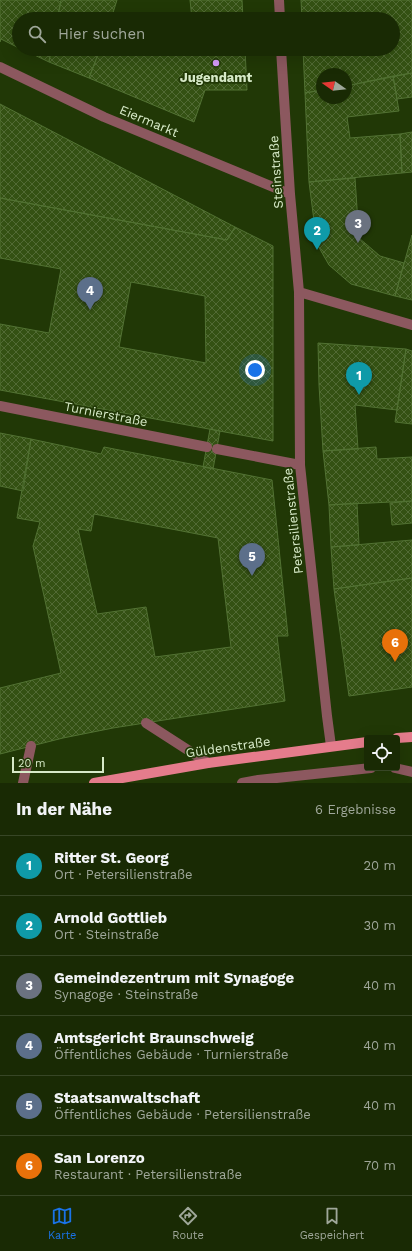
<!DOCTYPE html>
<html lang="de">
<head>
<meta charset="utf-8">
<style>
  body { margin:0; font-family:"Work Sans",sans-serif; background:#22320e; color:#f1f3f6 }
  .controls { position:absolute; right:12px; bottom:12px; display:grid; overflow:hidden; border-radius:4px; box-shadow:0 4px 16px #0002 }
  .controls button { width:36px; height:36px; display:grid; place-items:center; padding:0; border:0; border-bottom:1px solid #374626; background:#192a04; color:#f1f3f6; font:20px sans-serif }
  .compass { position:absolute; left:316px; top:68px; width:36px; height:36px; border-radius:50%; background:#192a04; box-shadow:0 4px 16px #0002; rotate:284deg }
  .scale { position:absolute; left:12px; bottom:10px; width:92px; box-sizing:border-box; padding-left:4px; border:2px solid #d7eac8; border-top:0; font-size:11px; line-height:14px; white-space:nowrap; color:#d7eac8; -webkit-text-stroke:3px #213806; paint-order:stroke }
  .you { position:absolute; left:255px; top:370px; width:14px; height:14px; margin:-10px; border:3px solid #fff; border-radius:50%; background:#1a73e8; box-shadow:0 0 0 6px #1a73e833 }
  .badge { display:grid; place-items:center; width:26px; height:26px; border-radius:50%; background:#1a73e8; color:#fff; font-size:13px; font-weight:700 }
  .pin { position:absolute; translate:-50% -33px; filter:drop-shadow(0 1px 2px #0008) }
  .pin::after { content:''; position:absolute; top:21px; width:14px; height:12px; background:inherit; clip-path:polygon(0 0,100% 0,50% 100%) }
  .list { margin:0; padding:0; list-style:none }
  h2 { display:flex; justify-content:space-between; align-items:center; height:52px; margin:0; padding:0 16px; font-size:17px }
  h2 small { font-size:13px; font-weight:400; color:#9fa79a }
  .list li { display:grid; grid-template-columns:26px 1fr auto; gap:12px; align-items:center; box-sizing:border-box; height:60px; padding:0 16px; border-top:1px solid #374626 }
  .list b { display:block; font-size:15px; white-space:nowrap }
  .list p { margin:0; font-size:13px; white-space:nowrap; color:#9fa79a }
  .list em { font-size:13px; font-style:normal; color:#9fa79a }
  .icon { flex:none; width:22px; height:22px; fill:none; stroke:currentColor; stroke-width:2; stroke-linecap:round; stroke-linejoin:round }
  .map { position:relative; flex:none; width:412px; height:783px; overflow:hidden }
  .search { position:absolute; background:#192a04; box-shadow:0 4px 16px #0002; left:12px; right:12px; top:12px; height:44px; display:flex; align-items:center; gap:10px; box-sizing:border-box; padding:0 14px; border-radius:22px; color:#9fa79a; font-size:15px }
  .sheet { height:412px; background:#192a04 }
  nav { display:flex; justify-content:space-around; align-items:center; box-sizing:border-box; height:56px; border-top:1px solid #374626; background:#192a04; font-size:11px; color:#9fa79a }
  nav a { display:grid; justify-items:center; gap:2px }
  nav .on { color:#1a73e8 }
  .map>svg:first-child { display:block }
  .building { fill:url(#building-cross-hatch); stroke:#527233; fill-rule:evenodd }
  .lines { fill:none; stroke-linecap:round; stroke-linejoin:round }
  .minor { stroke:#8c585f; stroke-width:10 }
  .major { stroke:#e57c8c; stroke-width:10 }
  .poi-dot { fill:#d59bfa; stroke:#213806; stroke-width:1.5 }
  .labels { text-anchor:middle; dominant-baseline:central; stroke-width:3.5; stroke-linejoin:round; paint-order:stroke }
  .poi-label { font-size:13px; font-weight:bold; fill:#d7eac8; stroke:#213806 }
  .street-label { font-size:13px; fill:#d7eac8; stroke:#213806 }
</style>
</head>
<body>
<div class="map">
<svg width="412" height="783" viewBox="0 0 412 783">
  <defs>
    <pattern id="building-cross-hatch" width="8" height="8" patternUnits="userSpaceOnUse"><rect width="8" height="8" fill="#345113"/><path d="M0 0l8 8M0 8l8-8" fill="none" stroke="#516a34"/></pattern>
  </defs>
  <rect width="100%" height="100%" fill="#213806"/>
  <path class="building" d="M0 0H57L61 2 57 19H19V48L1 39 0 42Z
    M61 0H117L111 19H57Z
    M190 0H242L243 19H192Z
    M301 0H412V73L346 86V74H322V90L305 93 303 49H393V19H302Z
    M22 49H51L49 62Z
    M51 49H100L89 78 49 62Z
    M100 49H181L194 54V49H245L247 90H205L194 122 89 78Z
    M412 73V97L397 99 393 76Z
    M393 76 399 111 347 117 350 138 400 134 402 173 309 182 305 93 322 90V98H346V86Z
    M0 104 235 227 227 240 0 198Z
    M412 132V172L402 173 400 134Z
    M355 178 359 238 380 256 404 263 395 296 351 284 329 265 317 244 309 182Z
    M0 198 227 240 235 227 273 246V441L0 390V324L49 333 61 269 0 258ZM131 282 205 296 206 363 119 347Z
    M412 235V300L395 296Z
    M318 343 406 349 397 410 355 405 358 449 323 451 319 385Z
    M406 349 412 351V424L395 422Z
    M210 429 220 431 213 469 203 467Z
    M0 433 31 439 23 491 0 486Z
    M31 439 101 454 104 447 272 480 288 636H277L285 701 113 728 63 738 0 754V688L61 673 33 546 40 522 17 518ZM94 514 218 538 231 647 155 657 146 607 97 614 78 529 91 531Z
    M376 447 377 459 412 457V501L329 505 323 451Z
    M412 501V523L392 525 390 503Z
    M357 503 359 545 331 547 329 505Z
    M412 540V578L334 589 331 547Z
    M412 578V687L349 696 334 589Z"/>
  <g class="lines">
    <path class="minor" d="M279 0 280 19
      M281 49 290 194 299 292 300 465 327 716 331 746
      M0 67 104 117 290 194
      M299 292 412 325
      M0 406 207 447
      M217 449 300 465
      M146 723 208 763
      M395 768 412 772
      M23 783 31 746
      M242 783 258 780 371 768"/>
    <path class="major" d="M397 738 412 737
      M94 783 208 763 367 742"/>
  </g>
  <circle class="poi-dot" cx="216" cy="63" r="4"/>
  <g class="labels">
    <g class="poi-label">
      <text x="216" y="77">Jugendamt</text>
    </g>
    <g class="street-label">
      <text transform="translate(149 121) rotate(23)">Eiermarkt</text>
      <text transform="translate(276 172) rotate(-94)">Steinstraße</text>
      <text transform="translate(106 414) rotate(11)">Turnierstraße</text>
      <text transform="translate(293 521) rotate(-96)">Petersilienstraße</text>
      <text transform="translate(228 747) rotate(-8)">Güldenstraße</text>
    </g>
  </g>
</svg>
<div class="controls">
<button><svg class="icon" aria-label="locate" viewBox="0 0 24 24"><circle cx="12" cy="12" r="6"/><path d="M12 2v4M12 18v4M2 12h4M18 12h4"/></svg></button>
</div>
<svg class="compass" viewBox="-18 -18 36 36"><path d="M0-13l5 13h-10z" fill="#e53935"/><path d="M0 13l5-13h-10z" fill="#9fa79a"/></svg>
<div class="scale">20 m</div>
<div class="you"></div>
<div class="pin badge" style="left:359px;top:395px;background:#0f9aa8">1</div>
<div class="pin badge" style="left:317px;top:250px;background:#0f9aa8">2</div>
<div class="pin badge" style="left:358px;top:243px;background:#6b7280">3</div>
<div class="pin badge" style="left:90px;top:310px;background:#5c6f8a">4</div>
<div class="pin badge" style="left:252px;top:576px;background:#5c6f8a">5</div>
<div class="pin badge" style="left:395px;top:662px;background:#e8710a">6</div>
<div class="search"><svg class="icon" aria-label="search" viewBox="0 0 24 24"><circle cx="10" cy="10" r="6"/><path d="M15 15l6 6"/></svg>Hier suchen</div>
</div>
<section class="sheet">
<h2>In der Nähe<small>6 Ergebnisse</small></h2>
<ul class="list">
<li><span class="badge" style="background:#0f9aa8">1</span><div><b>Ritter St. Georg</b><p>Ort · Petersilienstraße</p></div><em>20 m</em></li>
<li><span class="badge" style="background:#0f9aa8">2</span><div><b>Arnold Gottlieb</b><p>Ort · Steinstraße</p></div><em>30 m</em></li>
<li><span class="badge" style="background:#6b7280">3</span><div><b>Gemeindezentrum mit Synagoge</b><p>Synagoge · Steinstraße</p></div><em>40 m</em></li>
<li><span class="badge" style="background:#5c6f8a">4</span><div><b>Amtsgericht Braunschweig</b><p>Öffentliches Gebäude · Turnierstraße</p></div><em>40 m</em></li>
<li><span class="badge" style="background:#5c6f8a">5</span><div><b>Staatsanwaltschaft</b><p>Öffentliches Gebäude · Petersilienstraße</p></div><em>40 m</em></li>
<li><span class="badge" style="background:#e8710a">6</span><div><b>San Lorenzo</b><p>Restaurant · Petersilienstraße</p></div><em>70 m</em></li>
</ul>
</section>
<nav>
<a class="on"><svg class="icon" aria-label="map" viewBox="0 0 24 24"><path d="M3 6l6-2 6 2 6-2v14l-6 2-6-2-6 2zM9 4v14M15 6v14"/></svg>Karte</a>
<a><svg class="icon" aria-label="directions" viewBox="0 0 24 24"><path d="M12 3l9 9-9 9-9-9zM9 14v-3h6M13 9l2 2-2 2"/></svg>Route</a>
<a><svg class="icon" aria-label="saved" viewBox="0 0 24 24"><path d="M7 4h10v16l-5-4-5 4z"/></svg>Gespeichert</a>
</nav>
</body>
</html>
